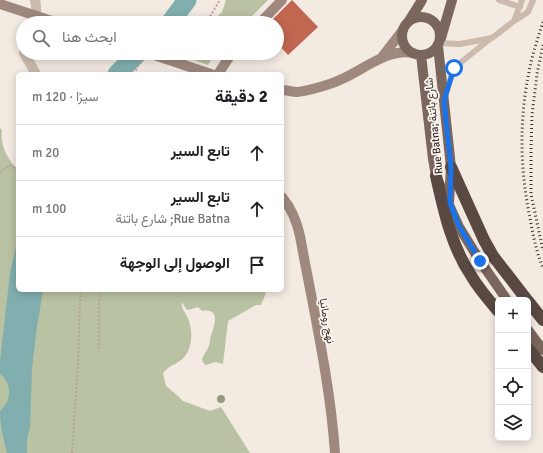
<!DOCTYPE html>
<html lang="ar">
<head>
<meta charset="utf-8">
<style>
  body { margin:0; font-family:Signika,Vazirmatn,sans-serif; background:#f6f6f6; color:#202124; direction:rtl }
  .controls { position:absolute; right:12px; bottom:12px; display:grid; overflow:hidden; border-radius:6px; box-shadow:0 2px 10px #0003 }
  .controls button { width:36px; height:36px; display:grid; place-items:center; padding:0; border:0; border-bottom:1px solid #e0e0e0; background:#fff; color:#202124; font:20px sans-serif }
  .stop { position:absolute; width:12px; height:12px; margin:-9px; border:3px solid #1a73e8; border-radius:50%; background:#fff }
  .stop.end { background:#1a73e8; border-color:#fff; box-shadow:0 1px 4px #0008 }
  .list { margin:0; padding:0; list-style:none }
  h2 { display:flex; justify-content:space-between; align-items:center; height:52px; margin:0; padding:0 16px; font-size:17px }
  h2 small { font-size:13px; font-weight:400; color:#757577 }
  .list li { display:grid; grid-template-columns:26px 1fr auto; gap:12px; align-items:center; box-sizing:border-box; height:56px; padding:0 16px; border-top:1px solid #e0e0e0 }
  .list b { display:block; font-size:15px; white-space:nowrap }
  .list p { margin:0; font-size:13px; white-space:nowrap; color:#757577 }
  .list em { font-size:13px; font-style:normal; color:#757577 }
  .icon { flex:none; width:22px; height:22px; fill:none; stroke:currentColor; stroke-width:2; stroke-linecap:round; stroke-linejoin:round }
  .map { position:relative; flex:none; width:543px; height:453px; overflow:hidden; direction:ltr }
  .search { position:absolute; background:#fff; box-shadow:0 2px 10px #0003; left:16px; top:16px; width:268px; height:44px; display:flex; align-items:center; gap:10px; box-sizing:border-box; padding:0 14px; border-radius:22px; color:#757577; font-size:15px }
  .panel { position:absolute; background:#fff; box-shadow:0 2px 10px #0003; left:16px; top:72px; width:268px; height:220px; border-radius:6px; direction:rtl }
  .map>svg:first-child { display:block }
  .green { fill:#b9c2a2 }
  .water { fill:#81afaf }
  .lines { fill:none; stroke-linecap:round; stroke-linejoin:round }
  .river { stroke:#81afaf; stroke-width:19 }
  .building { fill:#c16751 }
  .path { stroke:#b7a498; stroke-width:2; stroke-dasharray:2 2; stroke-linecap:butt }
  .lane { stroke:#cbbaad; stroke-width:6 }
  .street { stroke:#cbbaad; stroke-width:10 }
  .secondary { stroke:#9f897f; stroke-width:10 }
  .primary { stroke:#7b665e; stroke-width:10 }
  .highway { stroke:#5a4943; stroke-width:12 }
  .rail { stroke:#3a2f2c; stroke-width:3; stroke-dasharray:1 3; stroke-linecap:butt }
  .secondary-bridge { stroke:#9f897f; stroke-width:10 }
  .tree { fill:#979980 }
  .route { stroke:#1a73e8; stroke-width:5 }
  .labels { text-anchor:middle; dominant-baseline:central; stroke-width:3.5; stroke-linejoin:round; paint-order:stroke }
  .street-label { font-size:11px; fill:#3a2f2c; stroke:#faf4ee }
</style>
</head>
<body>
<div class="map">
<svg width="543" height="453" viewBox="0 0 543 453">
  <rect width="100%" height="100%" fill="#f3eae2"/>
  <path class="green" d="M226 0H268L245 23H214L216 18 222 12Z
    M194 53H215L208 65 194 60Z
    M0 128 2 130C2 133 1 137 2 140 3 150 10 163 18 169V290H261L266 293 261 305H256L228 321 223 364 215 362 206 365C203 363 201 360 203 357 204 353 208 350 209 346 210 343 210 341 210 339 213 329 223 307 202 311L198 307C187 310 188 313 182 302 181 308 184 311 187 316 192 326 193 341 188 351 182 365 169 363 163 374L166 386 178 396 183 401 210 411 221 407 250 453H0Z"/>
  <path class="water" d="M18 238V290H43L37 327 32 368 30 427 27 439V453H7C4 441 0 425 0 412 1 409 5 406 7 402 11 392 9 380 0 374V361L10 273Z"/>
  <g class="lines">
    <path class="river" d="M170 23 187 0
      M117 74 138 53"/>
  </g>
  <path class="building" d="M292 0 318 27 288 55 277 43V23H269Z"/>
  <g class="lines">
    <path class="path" d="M200 23 209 18 220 0
      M134 74 138 66 143 60
      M0 173 8 166H11L18 171
      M99 349V301L102 290
      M72 453 78 363 80 301 82 290"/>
    <path class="lane" d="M499 0 520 7
      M514 21 528 12 533 0
      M439 43 460 44 492 38 514 21 522 0
      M445 96 454 68 491 38"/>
    <path class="street" d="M34 23C36 16 37 7 35 0
      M24 53 36 74"/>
    <path class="secondary" d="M260 23 282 0
      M382 57 403 30
      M218 74 232 53
      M282 90C287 90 292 92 297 92 308 91 332 84 342 79 363 70 388 48 413 53
      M282 197C292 209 297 222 300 236 313 308 330 380 335 453"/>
    <path class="primary" d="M402 36a19 19 0 1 1 38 0a19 19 0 1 1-38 0Z
      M409 21 422 0
      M441 38 452 0
      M438 46 451 167 449 203
      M421 55 433 159 436 176 459 227 480 261 507 300
      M528 330 543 350"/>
    <path class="highway" d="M451 167 484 240 493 256 527 300
      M436 176C444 211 451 246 472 277 479 289 489 300 498 311
      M528 301 543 320
      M528 348 543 367"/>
    <path class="rail" d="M543 22C538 38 532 55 529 72 519 120 520 170 530 218 533 235 536 251 543 268
      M543 45 537 74 532 115 531 150V194L543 251"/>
    <path class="secondary-bridge" d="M0 4 58 23
      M148 53 211 74"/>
  </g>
  <circle class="tree" cx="221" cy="399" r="4"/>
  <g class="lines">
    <path class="route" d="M454 68 444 101 451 167 450 203 459 226 480 261"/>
  </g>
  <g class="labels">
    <g class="street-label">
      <text transform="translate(434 126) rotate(-96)">Rue Batna; شارع باتنة</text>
      <text transform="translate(327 321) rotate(80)">نهج رومانيا</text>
    </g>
  </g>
</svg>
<div class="controls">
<button>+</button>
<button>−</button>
<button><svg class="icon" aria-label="locate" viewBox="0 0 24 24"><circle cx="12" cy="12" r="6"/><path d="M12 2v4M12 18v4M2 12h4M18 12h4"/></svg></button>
<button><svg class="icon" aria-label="layers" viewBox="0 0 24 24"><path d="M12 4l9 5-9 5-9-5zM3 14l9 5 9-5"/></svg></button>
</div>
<div class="stop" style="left:454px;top:68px"></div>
<div class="stop end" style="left:480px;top:261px"></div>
<div class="search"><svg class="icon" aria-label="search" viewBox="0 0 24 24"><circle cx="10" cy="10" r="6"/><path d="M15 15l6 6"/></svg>ابحث هنا</div>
<section class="panel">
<h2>2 دقيقة<small>سيرًا · 120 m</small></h2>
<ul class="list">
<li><svg class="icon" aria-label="ahead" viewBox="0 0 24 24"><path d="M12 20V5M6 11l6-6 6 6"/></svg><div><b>تابع السير</b></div><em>20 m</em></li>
<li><svg class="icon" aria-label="ahead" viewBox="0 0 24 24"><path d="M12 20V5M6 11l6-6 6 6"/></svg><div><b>تابع السير</b><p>Rue Batna; شارع باتنة</p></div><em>100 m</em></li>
<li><svg class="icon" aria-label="arrive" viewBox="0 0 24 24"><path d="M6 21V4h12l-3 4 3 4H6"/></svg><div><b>الوصول إلى الوجهة</b></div></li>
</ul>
</section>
</div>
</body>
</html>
